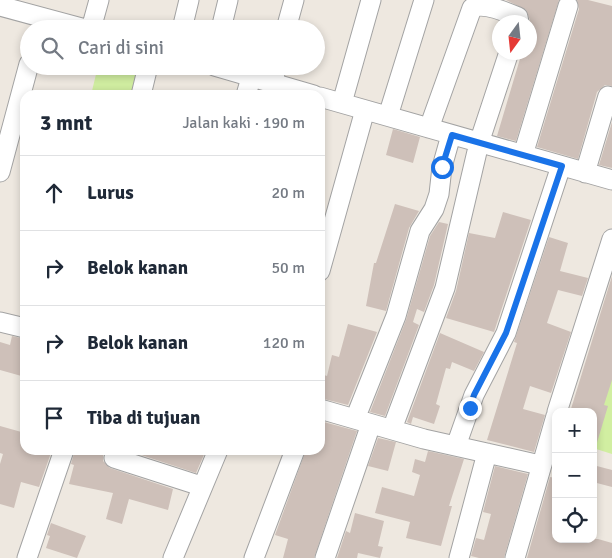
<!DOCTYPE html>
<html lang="id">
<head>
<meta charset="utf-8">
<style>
  body { margin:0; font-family:Signika,sans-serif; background:#f6f6f7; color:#1f2937 }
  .controls { position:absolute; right:15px; bottom:15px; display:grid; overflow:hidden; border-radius:10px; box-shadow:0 2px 8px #0003 }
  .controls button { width:45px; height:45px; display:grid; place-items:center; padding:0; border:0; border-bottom:1px solid #e0e1e3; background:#fff; color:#1f2937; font:25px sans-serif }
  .compass { position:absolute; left:492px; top:15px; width:45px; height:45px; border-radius:50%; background:#fff; box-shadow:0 2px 8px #0003; rotate:195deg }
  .stop { position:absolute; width:15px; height:15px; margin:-11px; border:4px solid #1a73e8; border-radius:50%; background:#fff }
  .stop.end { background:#1a73e8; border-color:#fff; box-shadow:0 1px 5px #0008 }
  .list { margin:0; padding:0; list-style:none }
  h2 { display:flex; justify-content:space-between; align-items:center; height:65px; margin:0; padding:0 20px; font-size:21px }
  h2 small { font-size:16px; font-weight:400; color:#747a83 }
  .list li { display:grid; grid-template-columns:32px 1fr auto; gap:15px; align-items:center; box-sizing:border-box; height:75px; padding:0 20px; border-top:1px solid #e0e1e3 }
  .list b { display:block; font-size:19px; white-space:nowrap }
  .list em { font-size:16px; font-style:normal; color:#747a83 }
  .icon { flex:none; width:28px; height:28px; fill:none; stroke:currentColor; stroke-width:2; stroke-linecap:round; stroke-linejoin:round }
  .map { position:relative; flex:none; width:612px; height:558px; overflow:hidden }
  .search { position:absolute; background:#fff; box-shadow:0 2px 8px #0003; left:20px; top:20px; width:305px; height:55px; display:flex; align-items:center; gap:12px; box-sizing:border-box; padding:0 18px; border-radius:28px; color:#747a83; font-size:19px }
  .panel { position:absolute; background:#fff; box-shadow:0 2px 8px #0003; left:20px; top:90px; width:305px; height:365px; border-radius:15px }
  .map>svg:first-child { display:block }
  .grass { fill:#d1eea1 }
  .building { fill:#cec0b9 }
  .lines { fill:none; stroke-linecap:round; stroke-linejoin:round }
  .minor-casing { stroke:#a3a3a3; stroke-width:21 }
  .minor { stroke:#fff; stroke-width:19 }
  .route { stroke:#1a73e8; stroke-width:6 }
</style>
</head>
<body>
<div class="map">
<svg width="612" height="558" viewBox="0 0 612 558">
  <rect width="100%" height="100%" fill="#eee8e0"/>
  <path class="grass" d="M98 66H140L132 95H91Z
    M612 375V454L593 448V433Z"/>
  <path class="building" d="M506 0H559L516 141 497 136 522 52H530V20L526 10Z
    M577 0H588L612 6V86L605 85 597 92 578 159 537 147 579 9Z
    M612 122V168L599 165Z
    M393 129 420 137 413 163 386 155Z
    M395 204 419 211 409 228 386 311 366 306 374 263H376Z
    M503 212 531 220 494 332 446 318 456 291 469 233 495 238Z
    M439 222 448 224 434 285 424 312 417 309 413 322 419 325 385 416 370 412 406 320 430 236Z
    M549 237 568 243 560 271 588 278 582 296 558 290 547 323 571 332 551 393 530 386 523 409 545 415 534 452 487 440 517 343 514 342Z
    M612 276V380L604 405 608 406 596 446 593 445V412H570Z
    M348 324 377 332 348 405 320 398 324 375 327 376 332 355 339 357Z
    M440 333 484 352 474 371 452 362 450 369 446 368 436 404 440 406 434 424 413 417 411 424 407 422Z
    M12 336 25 339 22 360 25 361V377L0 370V342L10 345Z
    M320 421 357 431 314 558H283L288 539 275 535 306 450H320Z
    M0 426 25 433V450H52L39 487 21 482 14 508 0 504V464L3 454 0 453Z
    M378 438 396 442 388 471 368 466Z
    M75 450H87L103 454V461L110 468 173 489 168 510 129 499 122 524 106 519 113 493 69 484 74 465 71 464Z
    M126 450H206L196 473Z
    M428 451 464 459 449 506H452L441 546 406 538 410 522 375 513 382 487 414 496 420 475 412 472 415 459 425 462Z
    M593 465 612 470V487L593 482Z
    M495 466 528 474 504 558H479L471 556 476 538 484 540 491 514 483 512Z
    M550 477 556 478V539H598L612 543V558H527Z
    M355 513 384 521 378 546 383 547 380 558 358 553 357 558H337L346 531 350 533Z
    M51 523 86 536 77 558 46 548 50 536 47 535Z"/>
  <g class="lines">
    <defs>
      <path id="minor" d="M0 6 85 29
        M91 29 99 0
        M182 29 189 0
        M221 29 228 0
        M286 29 294 0
        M214 66 314 95
        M272 84 277 66
        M141 95 148 66
        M246 95 251 78
        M320 97 612 180
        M342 103 371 0
        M388 116 424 0
        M429 128 472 8C484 2 506 12 518 17L519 22
        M523 155 568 6
        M0 172 29 64
        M585 173 608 96
        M320 271 365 110
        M0 322 25 328
        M320 409 424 439 540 465
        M557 412 612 239
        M355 419 396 316 420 231 434 209 439 194 442 167 451 135
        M392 429 445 288 479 143 509 52
        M456 446 474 395 506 333 561 166
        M114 458 201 486
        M27 558 64 450
        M173 558 218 450
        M254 558 295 450
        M325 558 371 424
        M459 558 487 453
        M515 558 556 416"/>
    </defs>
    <use href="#minor" class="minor-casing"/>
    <use href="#minor" class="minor"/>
  </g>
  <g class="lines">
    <path class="route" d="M442 167 452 135 562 166 506 333 474 395 470 408"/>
  </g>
</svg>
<div class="controls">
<button>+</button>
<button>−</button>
<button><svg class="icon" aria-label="locate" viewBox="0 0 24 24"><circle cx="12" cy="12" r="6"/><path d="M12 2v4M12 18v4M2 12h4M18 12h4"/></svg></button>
</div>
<svg class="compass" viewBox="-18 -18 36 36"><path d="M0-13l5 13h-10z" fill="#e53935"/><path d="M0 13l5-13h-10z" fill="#747a83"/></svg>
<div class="stop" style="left:442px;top:167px"></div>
<div class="stop end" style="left:470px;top:408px"></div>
<div class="search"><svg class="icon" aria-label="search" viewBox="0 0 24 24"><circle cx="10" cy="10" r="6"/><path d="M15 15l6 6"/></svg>Cari di sini</div>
<section class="panel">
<h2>3 mnt<small>Jalan kaki · 190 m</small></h2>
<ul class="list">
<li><svg class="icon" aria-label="ahead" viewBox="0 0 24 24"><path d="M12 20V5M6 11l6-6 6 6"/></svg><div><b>Lurus</b></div><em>20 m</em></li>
<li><svg class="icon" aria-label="right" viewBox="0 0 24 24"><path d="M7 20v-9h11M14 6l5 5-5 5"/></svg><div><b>Belok kanan</b></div><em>50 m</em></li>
<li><svg class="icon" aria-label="right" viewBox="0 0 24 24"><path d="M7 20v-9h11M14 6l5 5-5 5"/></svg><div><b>Belok kanan</b></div><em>120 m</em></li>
<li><svg class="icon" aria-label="arrive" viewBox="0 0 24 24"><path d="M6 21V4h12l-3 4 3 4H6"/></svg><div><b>Tiba di tujuan</b></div></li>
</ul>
</section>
</div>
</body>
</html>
